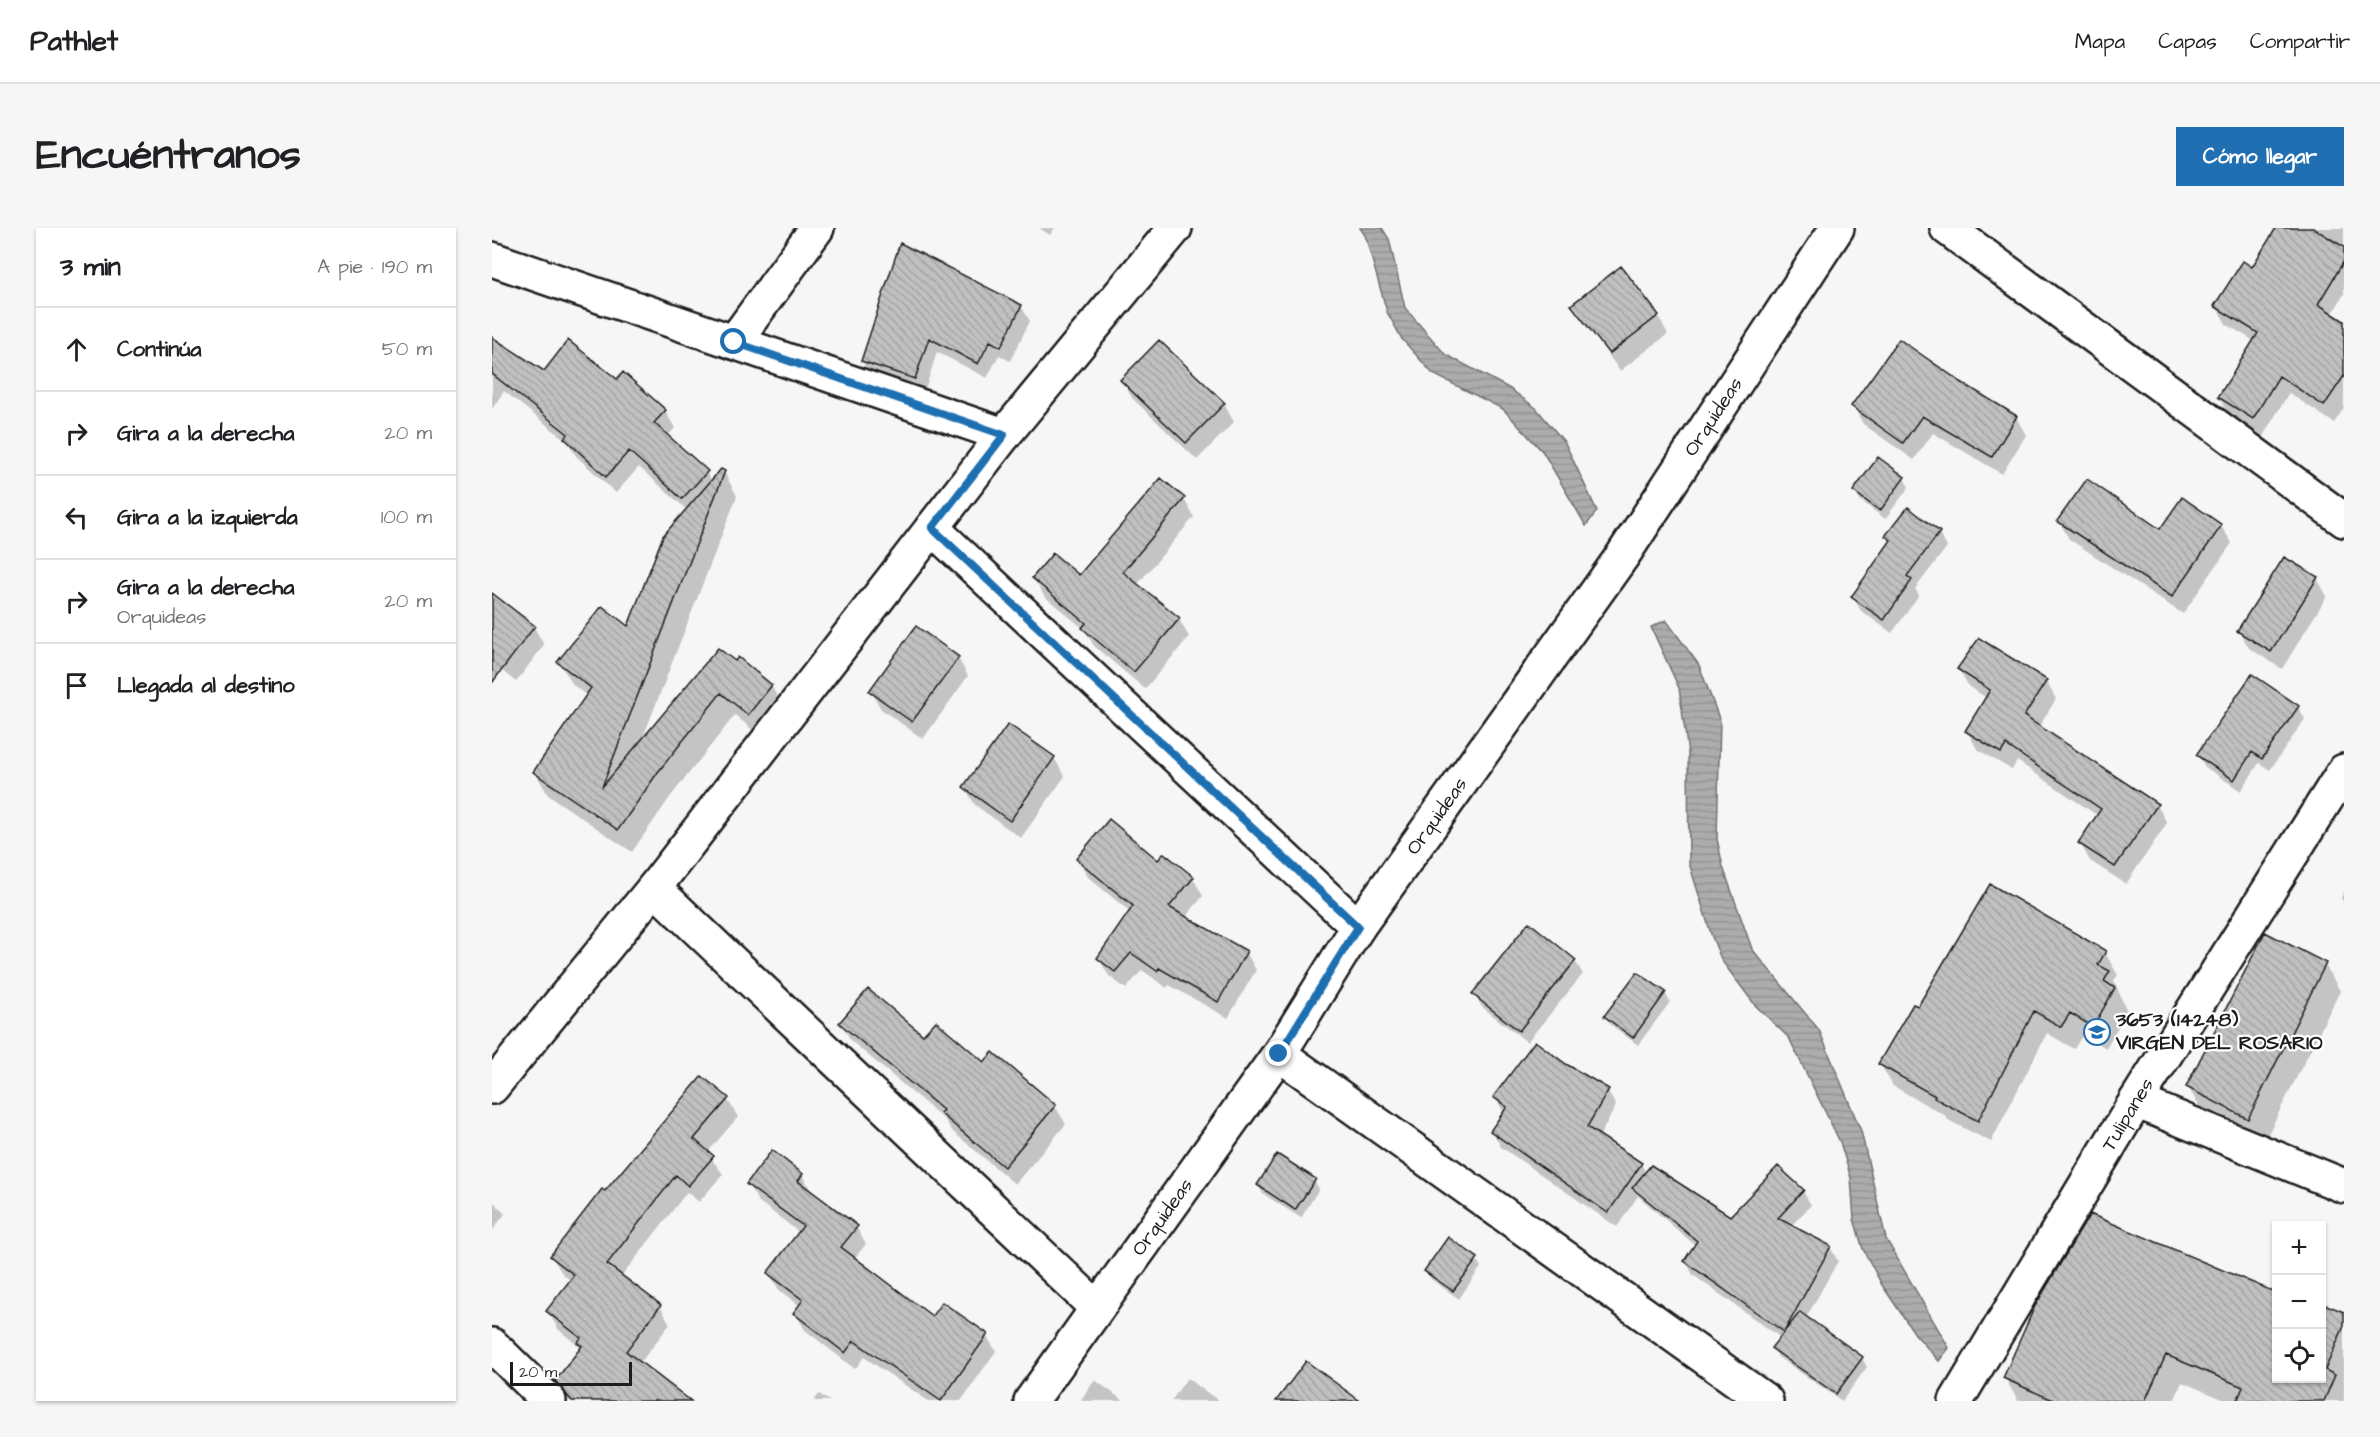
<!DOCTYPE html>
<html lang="es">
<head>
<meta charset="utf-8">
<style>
  body { margin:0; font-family:"Architects Daughter",sans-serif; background:#f6f6f6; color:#202124 }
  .controls { position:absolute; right:18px; bottom:18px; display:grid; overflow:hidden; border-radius:0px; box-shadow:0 2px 4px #0004 }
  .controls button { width:54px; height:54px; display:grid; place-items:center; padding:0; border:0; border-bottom:2px solid #e0e0e0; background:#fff; color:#202124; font:30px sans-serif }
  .scale { position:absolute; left:18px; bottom:15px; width:122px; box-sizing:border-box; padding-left:6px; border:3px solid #1c1c1c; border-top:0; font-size:16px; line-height:21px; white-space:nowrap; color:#1c1c1c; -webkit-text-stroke:4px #fff; paint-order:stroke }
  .stop { position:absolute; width:18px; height:18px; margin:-14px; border:4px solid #1f6fb2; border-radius:50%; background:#fff }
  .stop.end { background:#1f6fb2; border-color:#fff; box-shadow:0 2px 6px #0008 }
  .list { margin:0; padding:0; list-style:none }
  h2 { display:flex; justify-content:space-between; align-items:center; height:78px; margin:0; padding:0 24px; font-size:26px }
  h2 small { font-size:20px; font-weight:400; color:#757577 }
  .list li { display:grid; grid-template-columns:39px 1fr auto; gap:18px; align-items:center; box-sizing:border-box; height:84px; padding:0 24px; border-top:2px solid #e0e0e0 }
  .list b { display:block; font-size:22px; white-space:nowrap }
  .list p { margin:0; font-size:20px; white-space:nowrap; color:#757577 }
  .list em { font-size:20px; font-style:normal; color:#757577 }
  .icon { flex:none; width:33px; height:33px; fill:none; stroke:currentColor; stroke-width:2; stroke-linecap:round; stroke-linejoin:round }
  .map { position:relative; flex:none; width:1852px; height:1173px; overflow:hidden; border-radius:0px }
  header { display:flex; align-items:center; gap:36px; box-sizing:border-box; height:84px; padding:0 30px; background:#fff; border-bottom:2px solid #e0e0e0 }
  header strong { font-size:28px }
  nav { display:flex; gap:33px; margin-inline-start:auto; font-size:21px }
  .intro { display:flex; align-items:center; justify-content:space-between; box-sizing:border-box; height:144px; padding:0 36px }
  h1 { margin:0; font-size:42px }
  .button { padding:15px 27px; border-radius:0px; background:#1f6fb2; color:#fff; font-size:21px; font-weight:700 }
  main { display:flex; gap:36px; padding:0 36px }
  aside { flex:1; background:#fff; border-radius:0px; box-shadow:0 2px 4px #0004 }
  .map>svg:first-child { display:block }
  .water { fill:url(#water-rules); stroke:#727272; stroke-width:1.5 }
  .shadow { fill:#0003 }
  .building { fill:url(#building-back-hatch); stroke:#1c1c1c; stroke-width:1.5 }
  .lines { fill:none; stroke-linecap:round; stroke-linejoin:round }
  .minor-casing { stroke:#1c1c1c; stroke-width:38 }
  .minor { stroke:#fff; stroke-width:33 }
  .route { stroke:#1f6fb2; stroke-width:8 }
  .labels { text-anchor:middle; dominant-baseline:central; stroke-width:4.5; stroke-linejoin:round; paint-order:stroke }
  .street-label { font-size:20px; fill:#1c1c1c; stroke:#fff }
  .poi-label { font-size:20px; font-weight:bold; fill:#1c1c1c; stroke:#fff; text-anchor:start }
</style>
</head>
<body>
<header>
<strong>Pathlet</strong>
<nav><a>Mapa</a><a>Capas</a><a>Compartir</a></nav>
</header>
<div class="intro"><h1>Encuéntranos</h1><a class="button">Cómo llegar</a></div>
<main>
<aside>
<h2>3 min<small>A pie · 190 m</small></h2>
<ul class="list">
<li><svg class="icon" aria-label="ahead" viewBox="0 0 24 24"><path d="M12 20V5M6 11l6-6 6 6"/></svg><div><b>Continúa</b></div><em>50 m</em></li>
<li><svg class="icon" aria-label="right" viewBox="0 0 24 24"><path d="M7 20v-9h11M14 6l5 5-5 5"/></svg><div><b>Gira a la derecha</b></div><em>20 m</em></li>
<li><svg class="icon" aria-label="left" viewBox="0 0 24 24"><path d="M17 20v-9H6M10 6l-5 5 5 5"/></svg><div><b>Gira a la izquierda</b></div><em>100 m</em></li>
<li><svg class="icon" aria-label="right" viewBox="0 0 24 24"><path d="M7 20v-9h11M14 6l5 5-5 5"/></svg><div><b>Gira a la derecha</b><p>Orquideas</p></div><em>20 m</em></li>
<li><svg class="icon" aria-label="arrive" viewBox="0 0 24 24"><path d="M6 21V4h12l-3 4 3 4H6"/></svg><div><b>Llegada al destino</b></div></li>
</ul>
</aside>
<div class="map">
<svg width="1852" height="1173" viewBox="0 0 1852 1173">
  <defs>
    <pattern id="water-rules" width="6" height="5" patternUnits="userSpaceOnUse" patternTransform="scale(1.5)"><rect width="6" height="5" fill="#acacac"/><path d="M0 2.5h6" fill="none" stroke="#939393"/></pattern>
    <pattern id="building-back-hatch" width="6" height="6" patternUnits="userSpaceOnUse" patternTransform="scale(1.5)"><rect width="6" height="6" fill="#c0c0c0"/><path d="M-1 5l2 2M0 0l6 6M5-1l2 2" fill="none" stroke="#a4a4a4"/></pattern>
  </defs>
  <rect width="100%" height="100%" fill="#f6f6f6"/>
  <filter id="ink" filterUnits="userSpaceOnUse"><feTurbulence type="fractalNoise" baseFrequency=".0167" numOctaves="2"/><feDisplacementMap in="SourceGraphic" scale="12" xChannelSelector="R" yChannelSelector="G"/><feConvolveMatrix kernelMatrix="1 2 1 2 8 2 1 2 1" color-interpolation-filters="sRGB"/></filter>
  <g filter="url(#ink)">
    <path class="water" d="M868 0H890L897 11 913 80 953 126 1018 161 1044 180 1073 215 1105 283 1094 298 1051 224 1011 181 941 146 910 111 895 84 873 7Z
      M1174 392 1207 437 1228 493 1225 611 1231 639 1260 721 1327 802 1369 903 1394 1011 1457 1120 1447 1133 1423 1106 1390 1057 1371 1021 1362 991 1359 950 1348 914 1297 810 1263 777 1230 733 1220 709 1197 635 1196 525 1187 460 1159 399Z"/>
    <path class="shadow" d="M547 0H563L558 7Z
      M1786 0H1852V66L1840 87 1852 95V180L1842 195 1797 165 1771 208 1737 187 1727 169 1762 113 1734 96 1724 78 1761 41Z
      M529 78 538 93 518 133 507 127 495 150 445 124 432 165 379 148 370 133Z
      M1081 78 1166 88 1176 106 1128 143Z
      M0 110 52 145 125 153 173 183 183 200 175 209 214 244 220 253 232 244 245 268 150 512 246 432 279 458 293 481 270 510 243 487 179 568 140 624 56 567 43 544 95 468 81 457 67 434 137 401 195 282 147 239 124 265 84 228 76 214 12 163 0 181Z
      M630 152 732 176 742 194 705 232 640 170Z
      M1468 156 1524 189 1534 207 1510 246 1441 205 1422 232 1371 196 1361 178Z
      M1412 250 1417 259 1393 291 1368 272 1363 263Z
      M692 271 702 289 645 357 687 391 697 409 653 461 602 418 592 401 552 368 542 350 587 349Z
      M1567 293 1668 303 1729 298 1740 315 1691 386 1577 311Z
      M1447 305 1455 319 1423 361 1427 367 1400 405 1369 383 1361 369 1399 315 1395 308Z
      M1825 350 1835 368 1790 441 1757 420 1747 403Z
      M0 367 42 399 52 417 24 454 0 435Z
      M466 430 476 448 431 511 389 481 379 463Z
      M1467 441 1554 453 1564 471 1547 499 1665 577 1675 595 1634 656 1598 633 1588 615 1606 588 1525 533 1520 542 1485 521 1475 503 1495 470 1477 459Z
      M1806 479 1813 491 1778 542 1767 535 1749 563 1713 539 1706 527Z
      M516 498 562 530 573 548 529 610 483 577 473 560Z
      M673 627 701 650 711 668 693 690 754 724 764 742 736 790 677 757 675 760 650 742 634 761 617 748 607 731 638 684 596 649 586 631 666 634Z
      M1852 663V675L1849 670Z
      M1613 725 1626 747 1622 753 1635 783 1614 820 1591 806 1582 821 1555 805 1499 914 1456 892 1454 888 1401 858 1388 836 1426 780Z
      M1083 733 1091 746 1035 814 990 779 982 766Z
      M1833 737 1848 763 1771 916 1711 885 1696 859Z
      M1173 765 1178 774 1146 817 1119 797 1114 789Z
      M349 795 432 809 492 836 501 826 563 878 574 896 523 956 460 903 453 892 359 813Z
      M1073 838 1115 862 1124 878 1107 909 1149 936 1154 945 1238 990 1286 940 1311 963 1319 977 1299 998 1338 1019 1346 1033 1314 1090 1370 1130 1375 1139 1350 1173 1286 1129 1281 1120 1289 1110 1201 1047 1194 1033 1204 1018 1146 968 1125 999 1009 919 1000 903 1012 885 1003 869Z
      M235 871 246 889 215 925 231 946 207 974 195 964 129 1049 168 1078 178 1096 148 1135 197 1173H77L65 1153 90 1121 66 1101 56 1083 79 1053 70 1045 59 1028 113 965Z
      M310 947 320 964 364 999 374 1016 362 1031 440 1090 494 1107 504 1123 469 1173H436L372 1129 363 1141 313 1102 303 1085 308 1078 287 1062 277 1045 308 1005 266 973 256 956Z
      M822 952 827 961 809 990 771 966 766 957Z
      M0 972 13 986 0 1003Z
      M984 1031 989 1039 967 1071 939 1051 934 1043Z
      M1830 1071 1833 1077 1852 1086V1173H1735L1690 1154 1682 1173H1526L1513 1150 1544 1079 1784 1150H1830Z
      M695 1150 727 1173H679Z
      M603 1152 632 1173H588Z
      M327 1166 338 1173H322Z"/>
    <path class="building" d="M1784 0H1821L1852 19V33L1826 76 1852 93V148L1832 178 1787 148 1761 191 1726 169 1766 105 1722 78 1751 33 1760 39Z
      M408 15 530 77 509 119 498 113 486 136 437 110 423 151 369 133Z
      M1129 38 1167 87 1117 126 1079 77Z
      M0 109 52 143 76 112 125 151 131 144 174 182 162 195 216 243 190 271 137 223 114 249 72 210 76 206 0 146Z
      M1407 111 1469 154 1525 188 1500 229 1430 188 1411 215 1359 178Z
      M667 112 733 175 694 215 628 152Z
      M1386 229 1413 249 1388 283 1361 263Z
      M229 241 233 243 110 559 226 420 243 433 246 429 280 457 256 487 229 465 166 544 126 602 41 544 99 460 65 434 110 378 136 398 171 308Z
      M669 250 693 270 631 344 688 390 642 444 590 400 594 395 540 350 561 325 587 347Z
      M1595 251 1668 301 1690 269 1730 297 1680 369 1565 293Z
      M1416 279 1448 304 1415 348 1420 352 1392 392 1359 369 1399 312 1393 308Z
      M1792 329 1826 349 1779 424 1745 403Z
      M0 365 43 398 0 455Z
      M424 398 467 429 420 494 377 463Z
      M1487 410 1555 452 1532 488 1666 576 1623 639 1586 615 1609 581 1514 517 1509 525 1473 503 1498 462 1465 441Z
      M1760 446 1807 478 1770 531 1760 524 1742 552 1704 527Z
      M516 496 563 529 518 593 471 559Z
      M617 591 666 632 672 625 702 649 677 679 755 723 726 774 667 740 665 743 639 725 623 744 605 730 641 678 584 631Z
      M1498 656 1614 723 1606 737 1618 743 1612 753 1623 760 1601 799 1578 785 1569 799 1542 783 1486 893 1442 870 1443 868 1386 836 1421 776 1426 778Z
      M1037 694 1084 732 1027 803 980 766Z
      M1773 704 1834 735 1756 891 1694 859Z
      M1145 744 1174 764 1141 810 1112 788Z
      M376 761 431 807 444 793 492 834 501 824 564 877 512 939 448 885 451 882 347 795Z
      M1043 813 1074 836 1117 861 1095 899 1150 935 1116 985 998 903 1015 879 1001 869Z
      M210 848 237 870 202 911 222 928 196 958 184 947 115 1036 169 1077 134 1123 199 1173H80L63 1153 90 1118 85 1115 89 1110 54 1083 82 1047 58 1028 110 961 113 963Z
      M280 922 311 946 306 953 366 998 349 1019 440 1088 450 1074 496 1106 449 1173 362 1113 353 1125 301 1085 311 1072 275 1045 311 998 254 956Z
      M785 926 824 951 803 982 765 957Z
      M1159 937 1238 988 1286 938 1312 962 1286 990 1339 1018 1292 1104 1192 1033 1205 1013 1140 960Z
      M1598 986 1785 1065V1150H1830V1075L1852 1084V1098L1833 1142 1843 1147 1832 1173H1745L1751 1159 1674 1127 1653 1173H1563L1511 1150 1543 1078Z
      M956 1009 986 1030 961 1063 932 1043Z
      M1308 1084 1371 1129 1344 1166 1279 1120Z
      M814 1133 868 1173H784Z"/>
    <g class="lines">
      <defs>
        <g id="minor">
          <path d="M1455 0 1852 292"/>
          <path d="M0 31 512 207"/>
          <path d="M242 114 325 0"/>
          <path d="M440 300 866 699"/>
          <path d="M162 660 605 1080"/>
          <path d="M787 826 1274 1173"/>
          <path d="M0 859 162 660 512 207 683 0"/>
          <path d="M1644 873 1852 958"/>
          <path d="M0 1117 57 1173"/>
          <path id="s1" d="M539 1173 787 826 866 699 1131 327 1345 0"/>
          <path id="s2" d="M1464 1173 1644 873 1852 543"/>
        </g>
      </defs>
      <use href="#minor" class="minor-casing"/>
      <use href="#minor" class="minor"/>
    </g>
  </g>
  <g class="lines" filter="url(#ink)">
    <path class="route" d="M242 114 512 207 440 300 866 699 787 826"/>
  </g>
  <defs>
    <symbol id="school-ring" viewBox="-11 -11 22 22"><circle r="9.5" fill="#fff" stroke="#1f6fb2" stroke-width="1.5"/><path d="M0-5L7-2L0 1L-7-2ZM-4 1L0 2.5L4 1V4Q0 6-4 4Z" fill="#1f6fb2"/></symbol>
  </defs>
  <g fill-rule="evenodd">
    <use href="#school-ring" x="1590" y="789" width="30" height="30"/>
  </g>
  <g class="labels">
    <g class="street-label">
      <text stroke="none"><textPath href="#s1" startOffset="1198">Orquideas</textPath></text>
      <text stroke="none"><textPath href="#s1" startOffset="712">Orquideas</textPath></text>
      <text stroke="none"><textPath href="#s2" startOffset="334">Tulipanes</textPath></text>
      <text stroke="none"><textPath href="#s1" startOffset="226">Orquideas</textPath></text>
    </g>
    <g class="poi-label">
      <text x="1624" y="792">3653 (14248)<tspan x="1624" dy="23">VIRGEN DEL ROSARIO</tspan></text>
    </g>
  </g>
</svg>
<div class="controls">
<button>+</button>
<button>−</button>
<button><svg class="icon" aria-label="locate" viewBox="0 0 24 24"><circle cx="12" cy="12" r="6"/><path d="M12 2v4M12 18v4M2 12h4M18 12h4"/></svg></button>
</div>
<div class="scale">20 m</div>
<div class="stop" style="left:242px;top:114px"></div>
<div class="stop end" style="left:787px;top:826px"></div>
</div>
</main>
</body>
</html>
